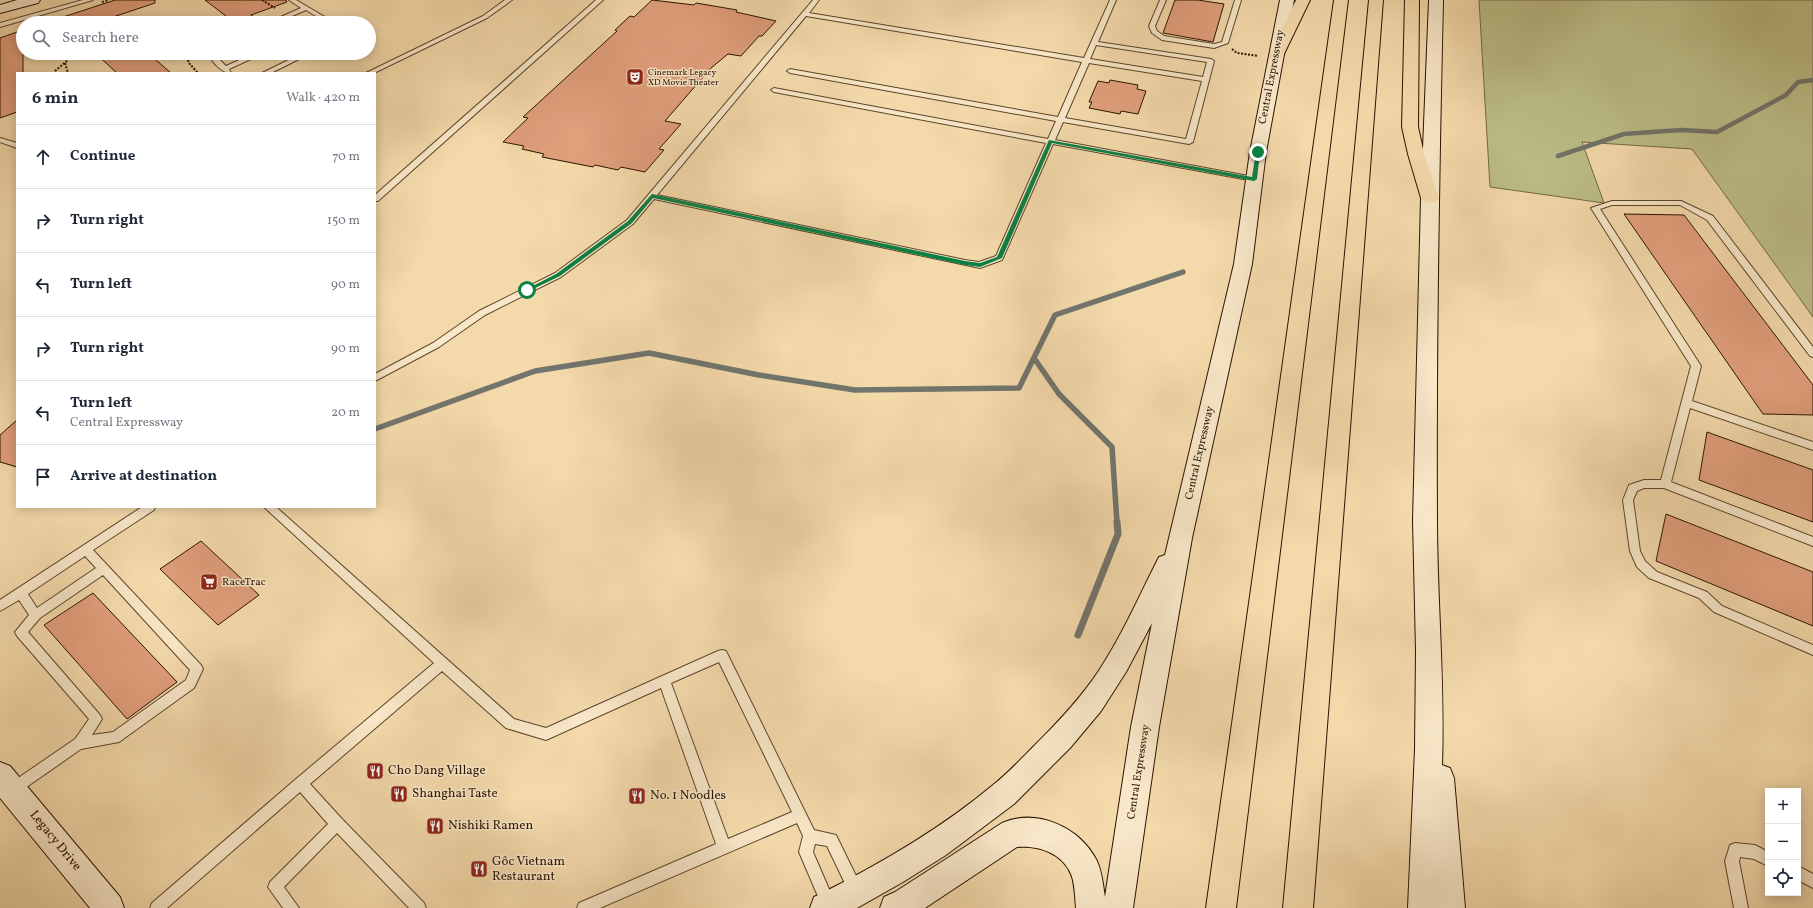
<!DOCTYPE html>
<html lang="en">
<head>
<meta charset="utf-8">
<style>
  body { margin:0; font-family:Vollkorn,serif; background:#f6f6f7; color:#1f2937 }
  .controls { position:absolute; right:12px; bottom:12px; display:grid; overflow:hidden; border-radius:0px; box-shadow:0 2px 10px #0003 }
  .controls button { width:36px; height:36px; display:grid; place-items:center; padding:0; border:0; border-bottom:1px solid #e0e1e3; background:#fff; color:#1f2937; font:20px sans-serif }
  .stop { position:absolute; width:12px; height:12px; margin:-9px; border:3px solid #0b8043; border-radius:50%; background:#fff }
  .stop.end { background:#0b8043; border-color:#fff; box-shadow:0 1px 4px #0008 }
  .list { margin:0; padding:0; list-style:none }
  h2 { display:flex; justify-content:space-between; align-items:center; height:52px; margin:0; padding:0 16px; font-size:17px }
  h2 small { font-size:13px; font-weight:400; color:#747a83 }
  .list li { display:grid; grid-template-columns:26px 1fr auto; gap:12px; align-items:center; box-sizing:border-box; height:64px; padding:0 16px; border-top:1px solid #e0e1e3 }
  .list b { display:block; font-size:15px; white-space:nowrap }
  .list p { margin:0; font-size:13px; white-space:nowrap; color:#747a83 }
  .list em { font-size:13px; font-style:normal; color:#747a83 }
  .icon { flex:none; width:22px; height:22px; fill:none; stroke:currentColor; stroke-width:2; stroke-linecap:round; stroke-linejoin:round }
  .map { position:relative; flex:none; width:1813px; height:908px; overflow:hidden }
  .search { position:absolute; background:#fff; box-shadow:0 2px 10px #0003; left:16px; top:16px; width:360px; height:44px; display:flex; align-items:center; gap:10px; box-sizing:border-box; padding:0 14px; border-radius:22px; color:#747a83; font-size:15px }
  .panel { position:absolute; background:#fff; box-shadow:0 2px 10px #0003; left:16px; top:72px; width:360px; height:436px; border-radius:0px }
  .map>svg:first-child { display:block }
  .green { fill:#bdbf88; stroke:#746944 }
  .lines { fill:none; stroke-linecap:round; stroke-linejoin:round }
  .stream-far2 { stroke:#72756d; stroke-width:4.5 }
  .stream-far1 { stroke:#72756d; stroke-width:5.5 }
  .stream { stroke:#72756d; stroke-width:7 }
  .building { fill:#e19f7c; stroke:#2b1300 }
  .lane-casing { stroke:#5d452b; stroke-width:2 }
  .secondary-casing { stroke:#2b1300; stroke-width:2 }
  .highway-casing { stroke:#2b1300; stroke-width:2 }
  .path { stroke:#2b1300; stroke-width:2; stroke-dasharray:2 1.5; stroke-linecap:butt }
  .lane { fill:#f8e7c8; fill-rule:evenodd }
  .secondary { fill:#f8e7c8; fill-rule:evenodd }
  .highway { fill:#f4daab; fill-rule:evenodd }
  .route { fill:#0b8043 }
  .labels { text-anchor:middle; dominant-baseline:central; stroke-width:3; stroke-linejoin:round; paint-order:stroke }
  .far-poi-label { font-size:9px; fill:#2b1300; stroke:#f8e7c8; text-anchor:start }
  .street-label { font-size:11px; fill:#2b1300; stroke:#f8e7c8 }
  .poi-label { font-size:11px; fill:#2b1300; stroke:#f8e7c8; text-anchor:start }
  .near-poi-label { font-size:13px; fill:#2b1300; stroke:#f8e7c8; text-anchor:start }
  .near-street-label { font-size:13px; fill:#2b1300; stroke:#f8e7c8 }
</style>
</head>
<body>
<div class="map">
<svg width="1813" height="908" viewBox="0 0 1813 908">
  <rect width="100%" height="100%" fill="#f4daab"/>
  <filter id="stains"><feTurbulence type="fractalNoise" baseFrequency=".005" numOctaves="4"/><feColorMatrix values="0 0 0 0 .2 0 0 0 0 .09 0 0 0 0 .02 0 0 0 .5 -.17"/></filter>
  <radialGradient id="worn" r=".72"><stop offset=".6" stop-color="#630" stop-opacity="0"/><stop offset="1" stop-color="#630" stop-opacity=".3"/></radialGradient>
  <path class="green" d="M1479 0H1813V317L1692 149 1582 142 1604 203 1490 187Z"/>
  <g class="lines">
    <path class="stream-far2" d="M1558 156 1624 134 1681 130 1717 132 1786 95 1798 82 1813 80"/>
    <path class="stream-far1" d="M1034 358 1059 394 1112 447 1117 523
      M375 429 535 371 649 353 759 375 855 390 1019 388 1055 315 1183 272"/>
    <path class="stream" d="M1078 635 1118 534 1117 522"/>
  </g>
  <path class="building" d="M115 0H155V3L95 23H55L54 20Z
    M205 0H286L287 2 251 15 263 23H235Z
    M652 0 694 5 696 3 737 10 736 12 776 21 762 36H759L741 56 728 54 711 68 665 121 681 124 659 149 664 150 645 172 621 167 618 170 595 165 593 167 542 157 544 154 522 149 524 146 503 142 528 118 523 117 617 31 615 30 630 16 634 17Z
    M1175 0H1198L1224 4 1213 42 1163 33Z
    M23 30V73H17V112L0 118V38Z
    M95 53H148L171 73H117Z
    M1110 80 1138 85 1137 89 1146 91 1138 114 1121 111 1120 114 1089 108 1092 102H1089L1098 81 1109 83Z
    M1624 214 1684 215 1813 385V415L1763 414Z
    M17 420V467L0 462V435Z
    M1707 432 1813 470V522L1699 480Z
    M1666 514 1813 572V626L1656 561Z
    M201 541 259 595 218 625 160 569Z
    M93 593 177 682 127 719 44 625Z"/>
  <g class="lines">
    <defs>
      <path id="lane" d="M83 0H93L0 27V23Z
        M289 0H296L335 23H327L306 10 276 23H267L301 8Z
        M505 0H512L487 18 374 73H366L483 16Z
        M596 0H603L378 201H375V195Z
        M813 0H819L809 13 1084 58 1110 0H1116L1098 42 1211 59 1214 61 1193 142 1189 144 1063 122 1055 140 1254 177 1258 179 1254 181 1053 144 1003 258 1002 260 980 268 654 199 633 224 561 277 485 315 439 347 375 381V374L433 343 479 311 555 273 627 220ZM806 16 1082 62 1058 117 790 69 787 71 790 73 1056 121 1048 139 774 88 771 90 774 92 1046 143 996 256 979 262 965 260 657 195ZM1096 45 1207 62 1203 77 1090 59ZM1089 63 1202 81 1186 139 1065 118Z
        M1160 0H1166L1155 26 1157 31 1164 36 1214 44 1222 42 1235 0H1241L1228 43 1214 48 1162 40 1152 33 1149 26Z
        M209 53H215L216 56 226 66 255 53H264L229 69 231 73C222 73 211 62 209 53Z
        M303 53H311L271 73H262Z
        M0 138 17 143V148L0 142Z
        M1612 201H1681L1713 216 1813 347V357L1810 356 1707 220 1680 205H1612L1600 209 1701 366 1692 401 1813 442V450L1690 408 1671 482 1813 537V546L1664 488H1644L1637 491 1633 500 1640 551 1645 561 1657 572 1707 592 1722 606 1813 645V655L1714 612 1699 598 1649 578 1637 567 1630 551 1623 500 1629 485 1644 480H1661L1691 366 1591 208Z
        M142 507H155L154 510 93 550 201 665 203 669 194 688 119 742 81 749 18 793 13 795 8 793 7 789 8 785 75 739 89 719 17 636 15 632 29 615 19 600 0 611V600ZM85 556 96 568 37 608 28 594ZM103 575 190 670 186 680 113 732 92 735 102 719 100 715 28 632 40 618Z
        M264 507H276L514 719 546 728 718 651 722 650 726 651 814 830 836 835 861 886 863 891 861 896 856 898 851 896 827 846 815 844 813 852 835 903 833 908H823L799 852 803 836 797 823 600 908H577L579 903 716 844 661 688 546 740 506 728 442 671 310 784 342 819 424 903 426 908H409L337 833 284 887 299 908H283L268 887 270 882 328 824 300 792 167 908H150L152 903 296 779 434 663ZM719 662 792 812 728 839 671 683Z
        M1735 843 1755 845 1768 852V866L1754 859 1740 857 1739 861 1748 908H1734L1725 861 1730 845Z
        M1798 866 1813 874V888L1798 880Z"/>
      <path id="secondary" d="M17 0H40L38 3 0 13V5Z
        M1280 0H1294L1266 152 1252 264 1192 538 1159 727 1133 908H1076C1075 898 1075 883 1071 874 1062 853 1038 845 1017 847L925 908H880L884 897 895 892 1002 823C1037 808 1080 827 1097 861 1102 872 1103 885 1105 897L1131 727 1152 623 1126 672 1101 711 1070 748 1014 804 946 855 903 882 857 908H810L814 897C877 866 939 830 993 785 1008 773 1021 759 1035 745 1058 722 1080 699 1098 672 1122 636 1139 596 1159 557L1165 555 1234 264 1250 152Z
        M1429 0H1443C1439 173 1436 346 1437 519 1437 601 1445 683 1442 765L1450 768 1454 778 1465 908H1408L1415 749 1416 651 1413 521 1421 198Z
        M0 762 10 766 120 897 124 908H90L0 798Z"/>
      <path id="highway" d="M1296 0H1310L1283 56 1281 59 1276 60 1271 59 1269 56Z
        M1334 0H1348L1236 908H1206Z
        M1369 0H1383L1313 908H1283Z
        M1405 0H1419L1418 127 1424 154 1439 198 1436 202 1430 203 1424 202 1421 198 1408 154 1402 127Z"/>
    </defs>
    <use href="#lane" class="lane-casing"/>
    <use href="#secondary" class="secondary-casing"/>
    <use href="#highway" class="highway-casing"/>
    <path class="path" d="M262 0 275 8
      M102 2 109 0
      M131 21 141 23
      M142 23 161 17
      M247 23 257 19
      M1232 49 1237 53 1258 56
      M169 53 179 57H187
      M189 53 188 62 198 73
      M65 63 68 73
      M55 71 68 60 72 53"/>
    <use href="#lane" class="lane"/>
    <use href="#secondary" class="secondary"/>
    <use href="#highway" class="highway"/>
  </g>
  <path class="route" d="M1049 140 1252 177 1256 152 1258 151 1260 152 1257 179 1254 181 1052 143 1002 258 980 267 965 265 653 198 632 223 560 276 529 291 525 290 556 274 628 221 652 194 965 261 980 263 997 257Z"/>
  <defs>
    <symbol id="theatre-square" viewBox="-11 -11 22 22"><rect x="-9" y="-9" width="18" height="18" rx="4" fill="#8f2418" stroke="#f8e7c8"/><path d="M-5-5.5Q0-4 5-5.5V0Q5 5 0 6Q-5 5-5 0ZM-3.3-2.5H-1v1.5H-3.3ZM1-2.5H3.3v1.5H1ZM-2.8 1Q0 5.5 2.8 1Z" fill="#fff"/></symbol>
    <symbol id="supermarket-square" viewBox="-11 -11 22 22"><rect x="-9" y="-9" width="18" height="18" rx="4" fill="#8f2418" stroke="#f8e7c8"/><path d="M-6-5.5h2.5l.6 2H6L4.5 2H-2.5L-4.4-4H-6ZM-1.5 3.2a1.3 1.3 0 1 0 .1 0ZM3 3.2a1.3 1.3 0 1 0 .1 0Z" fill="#fff"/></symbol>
    <symbol id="restaurant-square" viewBox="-11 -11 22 22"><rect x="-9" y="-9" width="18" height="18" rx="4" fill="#8f2418" stroke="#f8e7c8"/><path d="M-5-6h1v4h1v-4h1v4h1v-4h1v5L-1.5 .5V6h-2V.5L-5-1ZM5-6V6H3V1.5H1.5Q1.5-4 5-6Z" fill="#fff"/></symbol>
  </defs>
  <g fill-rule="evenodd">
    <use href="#theatre-square" x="625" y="67" width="20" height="20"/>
    <use href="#supermarket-square" x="199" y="572" width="20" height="20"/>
    <use href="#restaurant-square" x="365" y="761" width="20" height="20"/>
    <use href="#restaurant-square" x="389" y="784" width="20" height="20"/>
    <use href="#restaurant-square" x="627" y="786" width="20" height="20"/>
    <use href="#restaurant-square" x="425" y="816" width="20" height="20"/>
    <use href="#restaurant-square" x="469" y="859" width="20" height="20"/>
  </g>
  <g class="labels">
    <g class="far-poi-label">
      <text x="648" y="72">Cinemark Legacy<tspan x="648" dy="10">XD Movie Theater</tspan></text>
    </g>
    <g class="street-label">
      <text transform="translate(1272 77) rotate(-79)">Central Expressway</text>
      <text transform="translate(1200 453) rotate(-77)">Central Expressway</text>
      <text transform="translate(1139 772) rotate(-81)">Central Expressway</text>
    </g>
    <g class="poi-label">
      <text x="222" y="582">RaceTrac</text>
    </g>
    <g class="near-poi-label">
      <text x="388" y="771">Cho Dang Village</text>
      <text x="412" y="794">Shanghai Taste</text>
      <text x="650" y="796">No. 1 Noodles</text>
      <text x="448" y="826">Nishiki Ramen</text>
      <text x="492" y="862">Gôc Vietnam<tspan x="492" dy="15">Restaurant</tspan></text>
    </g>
    <g class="near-street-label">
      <text transform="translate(55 841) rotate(51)">Legacy Drive</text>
    </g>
  </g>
  <rect width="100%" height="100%" filter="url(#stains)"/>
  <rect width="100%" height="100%" fill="url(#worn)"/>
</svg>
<div class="controls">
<button>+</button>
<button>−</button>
<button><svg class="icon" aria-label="locate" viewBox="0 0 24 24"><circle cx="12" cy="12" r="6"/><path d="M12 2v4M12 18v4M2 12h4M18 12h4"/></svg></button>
</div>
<div class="stop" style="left:527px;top:290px"></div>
<div class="stop end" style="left:1258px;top:152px"></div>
<div class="search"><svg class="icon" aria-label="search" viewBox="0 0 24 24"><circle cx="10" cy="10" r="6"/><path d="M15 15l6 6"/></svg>Search here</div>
<section class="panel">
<h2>6 min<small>Walk · 420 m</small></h2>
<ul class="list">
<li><svg class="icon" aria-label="ahead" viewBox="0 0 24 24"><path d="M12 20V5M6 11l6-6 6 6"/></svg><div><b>Continue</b></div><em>70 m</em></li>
<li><svg class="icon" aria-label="right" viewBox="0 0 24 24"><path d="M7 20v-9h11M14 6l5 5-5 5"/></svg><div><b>Turn right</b></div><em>150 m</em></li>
<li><svg class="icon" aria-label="left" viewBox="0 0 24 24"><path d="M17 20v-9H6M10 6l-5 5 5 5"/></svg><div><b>Turn left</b></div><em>90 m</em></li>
<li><svg class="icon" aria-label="right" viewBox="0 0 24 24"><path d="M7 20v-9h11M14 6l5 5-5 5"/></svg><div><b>Turn right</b></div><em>90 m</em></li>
<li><svg class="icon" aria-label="left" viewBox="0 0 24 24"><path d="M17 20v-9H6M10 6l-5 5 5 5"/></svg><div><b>Turn left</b><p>Central Expressway</p></div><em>20 m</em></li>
<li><svg class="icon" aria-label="arrive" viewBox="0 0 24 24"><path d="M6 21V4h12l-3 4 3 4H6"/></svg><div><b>Arrive at destination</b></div></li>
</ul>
</section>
</div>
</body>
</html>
